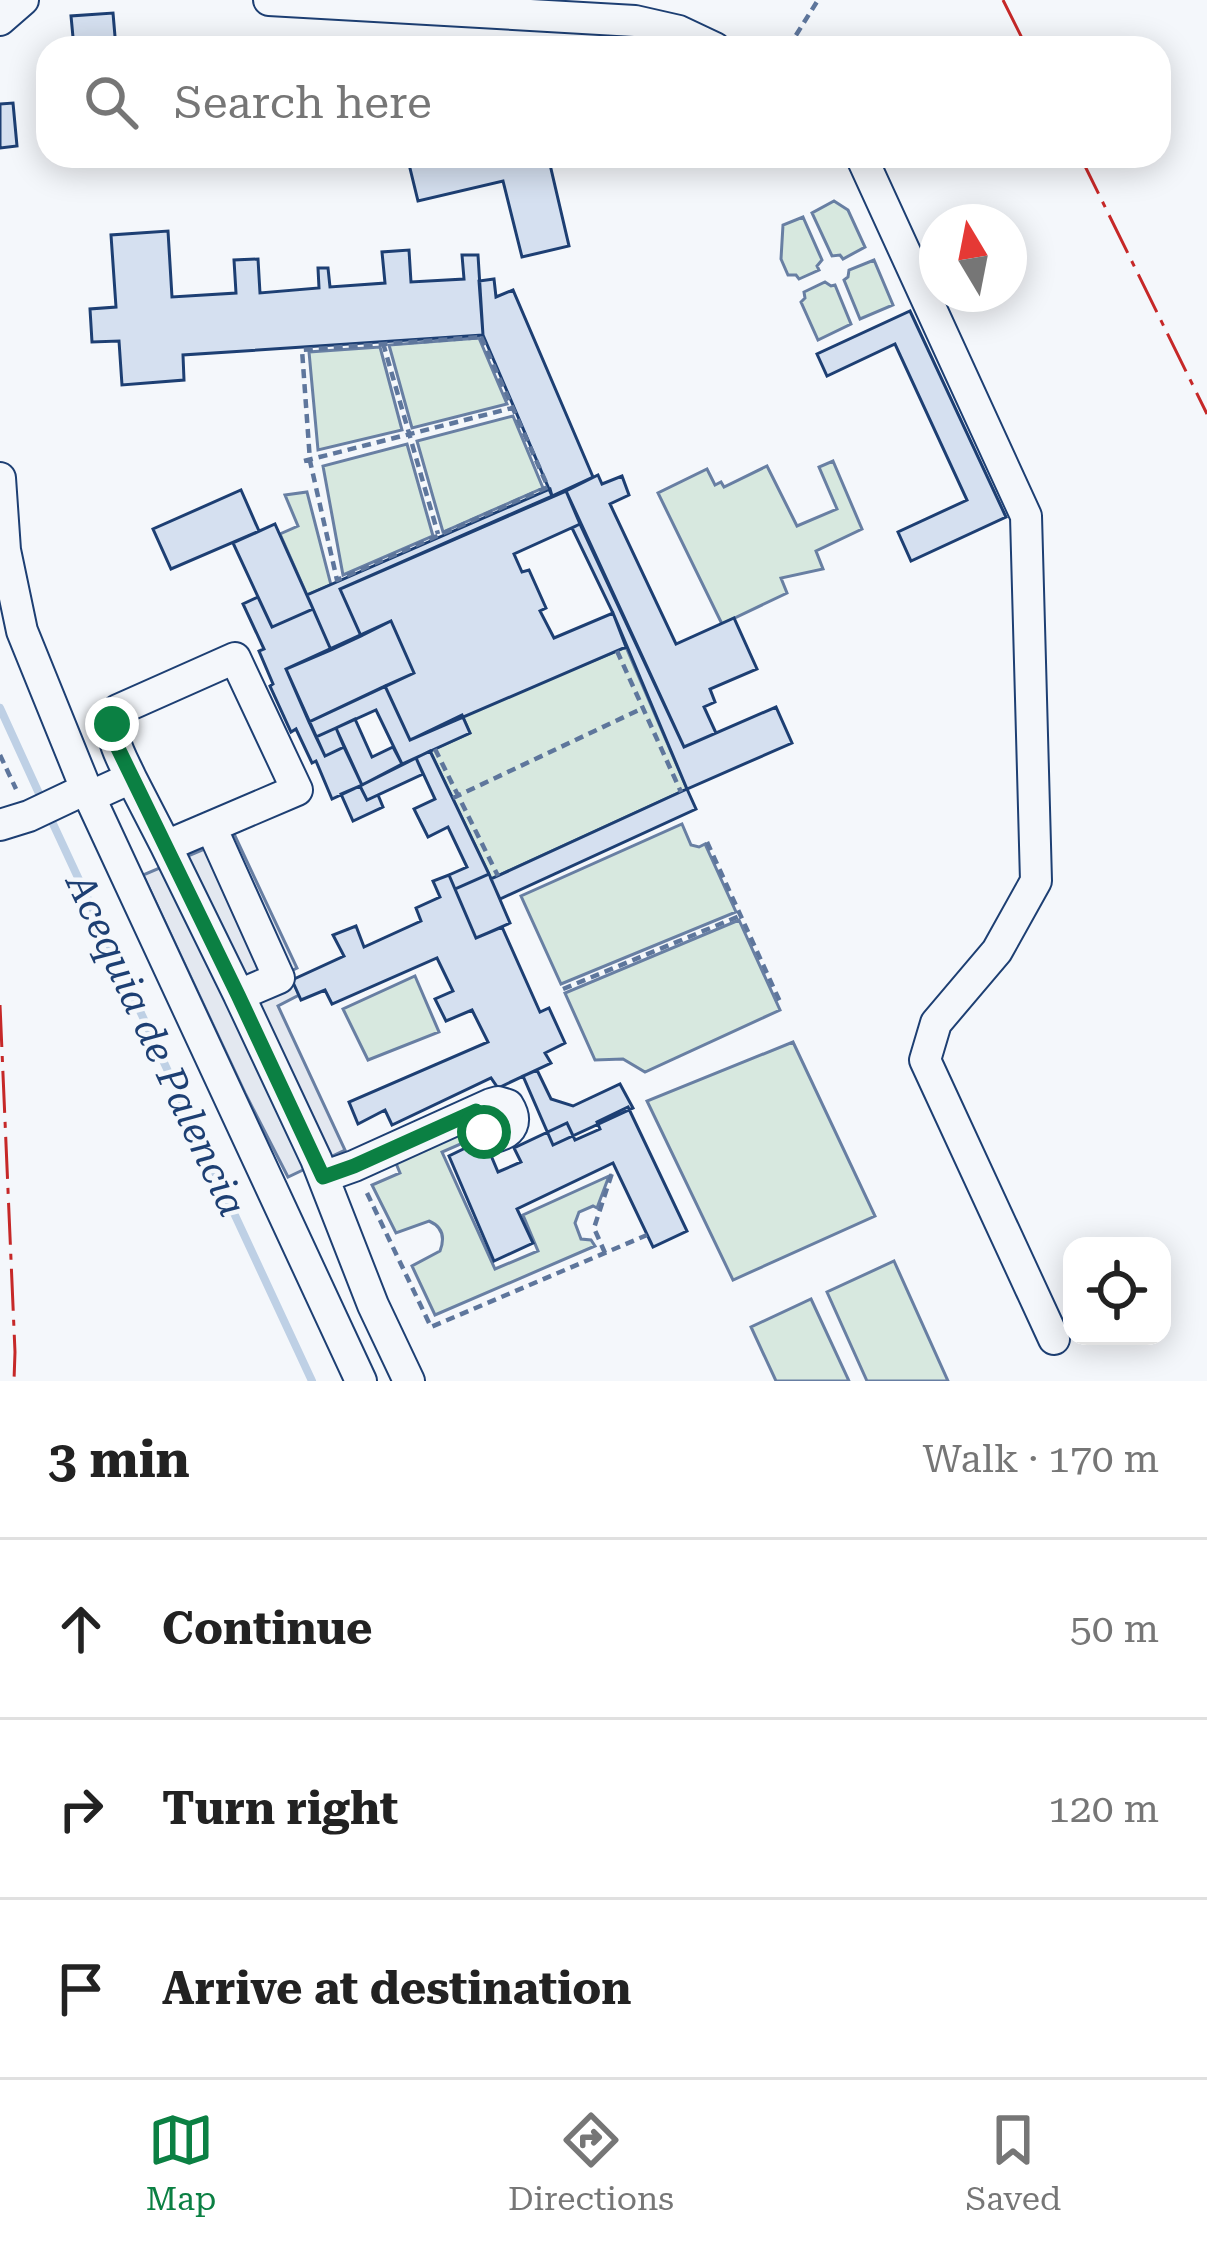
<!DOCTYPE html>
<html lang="en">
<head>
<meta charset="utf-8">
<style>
  body { margin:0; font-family:"Roboto Serif",serif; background:#f6f6f6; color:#222 }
  .controls { position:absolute; right:36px; bottom:36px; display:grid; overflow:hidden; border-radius:24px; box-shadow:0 6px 30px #0003 }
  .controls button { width:108px; height:108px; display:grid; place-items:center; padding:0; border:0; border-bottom:3px solid #e0e0e0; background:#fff; color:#222; font:60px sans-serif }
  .compass { position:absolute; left:919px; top:204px; width:108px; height:108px; border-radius:50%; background:#fff; box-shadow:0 6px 30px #0003; rotate:350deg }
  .stop { position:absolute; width:36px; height:36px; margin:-27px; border:9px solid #0b8043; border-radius:50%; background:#fff }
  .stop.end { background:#0b8043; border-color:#fff; box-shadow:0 3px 12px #0008 }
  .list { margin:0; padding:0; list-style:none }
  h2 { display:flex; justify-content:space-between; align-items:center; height:156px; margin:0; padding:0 48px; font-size:51px }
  h2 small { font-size:39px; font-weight:400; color:#767676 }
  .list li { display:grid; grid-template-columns:78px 1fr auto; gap:36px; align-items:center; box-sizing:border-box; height:180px; padding:0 48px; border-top:3px solid #e0e0e0 }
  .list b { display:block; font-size:45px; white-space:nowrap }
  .list em { font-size:39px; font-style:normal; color:#767676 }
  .icon { flex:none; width:66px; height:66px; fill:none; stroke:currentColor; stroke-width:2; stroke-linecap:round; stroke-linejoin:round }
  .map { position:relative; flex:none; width:1207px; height:1381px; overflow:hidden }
  .search { position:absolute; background:#fff; box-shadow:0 6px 30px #0003; left:36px; right:36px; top:36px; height:132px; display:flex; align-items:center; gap:30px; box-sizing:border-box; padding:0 42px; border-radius:36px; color:#767676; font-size:45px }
  .sheet { height:696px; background:#fff }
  nav { display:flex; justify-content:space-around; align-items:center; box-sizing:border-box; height:168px; border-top:3px solid #e0e0e0; background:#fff; font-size:33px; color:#767676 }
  nav a { display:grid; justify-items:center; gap:6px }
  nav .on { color:#0b8043 }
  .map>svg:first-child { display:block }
  .green { fill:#d7e8df; stroke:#687fa3; stroke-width:3 }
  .parking { fill:#e3e8f0; stroke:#687fa3; stroke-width:3 }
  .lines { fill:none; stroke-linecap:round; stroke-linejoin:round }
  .stream { stroke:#bed0e5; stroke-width:8 }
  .building { fill:#d5e0f0; stroke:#1d3f73; stroke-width:3 }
  .minor-casing { stroke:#1d3f73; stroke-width:34 }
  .path { stroke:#5e769c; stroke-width:4.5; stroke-dasharray:9 6; stroke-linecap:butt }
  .minor { stroke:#f4f7fb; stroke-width:30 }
  .power { stroke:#c62828; stroke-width:3; stroke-dasharray:42 9 6 9; stroke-linecap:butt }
  .route { stroke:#0b8043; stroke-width:15 }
  .labels { text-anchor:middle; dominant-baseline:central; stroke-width:9; stroke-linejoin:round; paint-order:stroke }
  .water-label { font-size:39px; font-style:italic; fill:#1d3f73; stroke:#f4f7fb }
</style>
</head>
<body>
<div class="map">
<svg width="1207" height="1381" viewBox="0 0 1207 1381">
  <rect width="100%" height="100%" fill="#f4f7fb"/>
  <path class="green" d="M834 201 848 210 865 247 843 259 840 255 832 256 812 213Z
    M803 217 822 260 817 266 819 270 799 279 796 275H788L781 259 783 225Z
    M874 260 893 305 860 319 844 280 848 277 849 270Z
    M825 282 831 286 835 285 851 324 818 340 801 302 805 298 804 292Z
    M479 338 507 404 412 428 389 345Z
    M380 347 402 430 318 450 309 352Z
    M513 416 543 488 443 532 417 441Z
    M407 444 433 536 343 575 323 466Z
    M833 461 862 529 816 551 823 569 781 578 787 593 722 624 658 493 707 469 715 485 721 482 724 487 767 466 797 526 837 509 819 467Z
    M307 492 331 585 307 595 280 534 298 526 285 495Z
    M626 647 687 789 491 879 430 751 470 733 462 715Z
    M682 824 691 845 699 847 705 844 736 912 561 984 521 896Z
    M739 920 780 1010 645 1072 623 1059 595 1060 565 993Z
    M415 976 439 1032 368 1060 343 1009Z
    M793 1042 875 1216 733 1280 647 1101Z
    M473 1123 479 1136 442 1152 495 1269 538 1251 523 1215 609 1176 597 1208 593 1206 579 1212 575 1223 581 1239 591 1240 595 1246 435 1315 412 1266 440 1251C445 1238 443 1227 429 1221L396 1233 372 1185 400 1173 393 1156Z
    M894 1261 948 1381H867L827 1292Z
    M811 1299 849 1381H776L751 1327Z"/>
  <path class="parking" d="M235 836 297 968 289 972 299 995 278 1006 345 1150 288 1177 245 1093 143 875Z"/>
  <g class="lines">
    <path class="stream" d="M0 708 42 800
      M48 813 312 1381"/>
  </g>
  <path class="building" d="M113 13 116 48H74L71 16Z
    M13 103 17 146 0 148V104Z
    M407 156H548L569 246 522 257 503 181 418 201Z
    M168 231 172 297 236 293 234 260 258 259 260 293 319 288 318 268H328L330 287 385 283 382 252 409 250 411 282 464 279 462 255H478L483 335 183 355 184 380 122 385 119 341 92 342 90 309 116 307 111 235Z
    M494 279 496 297 513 290 593 477 552 496 483 335 479 281Z
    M910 311 1006 517 911 561 898 532 967 500 895 344 827 376 817 354Z
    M598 475 602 484 622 476 629 495 610 504 676 644 734 618 757 669 710 689 715 702 704 707 716 733 684 747 566 491Z
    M550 489 552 496 340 589 361 636 331 650 307 595Z
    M241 490 259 531 171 569 153 529Z
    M566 491 580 524 514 554 522 572 529 570 546 608 540 611 554 638 613 613 626 647 410 740 385 686 414 673 391 621 361 636 340 589Z
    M275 524 313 609 272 627 233 543Z
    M580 524 684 747 776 707 792 743 687 789 613 613 572 528Z
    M258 597 272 627 313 609 331 650 286 669 325 756 344 747 362 785 332 799 316 761 312 763 296 729 291 732 270 686 273 684 259 651 264 649 243 604Z
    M391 621 414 673 309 722 286 669Z
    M385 686 410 740 462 715 470 733 402 764 376 710 316 737 309 722Z
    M355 719 372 757 393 747 402 764 362 785 336 728Z
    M336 728 344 747 325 756 316 737Z
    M430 751 489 874 455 889 449 875 467 867 448 827 428 837 414 809 435 799 416 758Z
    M416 758 423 774 367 800 360 786Z
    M360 786 367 800 378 795 383 807 353 821 341 794Z
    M687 789 696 809 500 899 491 879Z
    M489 874 510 923 476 938 455 889Z
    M449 875 476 938 502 927 540 1012 549 1008 565 1043 545 1053 551 1063 498 1088 491 1078 392 1125 385 1110 358 1124 349 1102 488 1042 472 1010 446 1021 435 999 453 991 437 958 332 1004 325 990 301 1000 292 980 344 956 333 935 356 926 364 947 421 921 416 908 440 897 433 881Z
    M537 1070 551 1099 573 1106 620 1084 633 1108 553 1145 523 1076Z
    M628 1107 687 1231 653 1247 613 1163 517 1209 533 1243 494 1261 449 1156 484 1139 498 1172 521 1162 514 1148 567 1123 575 1140 600 1129 597 1122Z"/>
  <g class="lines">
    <defs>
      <path id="minor" d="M269 0 635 21 679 31 715 48
        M0 20 23 0
        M861 156 1026 516 1036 881 997 951 936 1023 925 1060 1054 1339
        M0 478 5 550 22 631 86 789 29 816 0 825
        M86 789 361 1381
        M89 797 131 778 166 846 297 790 235 658 118 710C106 735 120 754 131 778
        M166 846 239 995 279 978 211 827
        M239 995 316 1159 373 1305 409 1381
        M323 1177 354 1166 491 1104 498 1102 508 1105C518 1121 513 1133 494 1137 482 1131 477 1125 476 1111"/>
    </defs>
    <use href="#minor" class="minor-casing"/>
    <path class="path" d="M788 48 818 0
      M481 337 548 487 337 580 310 461 302 350Z
      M383 343 438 534
      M304 461 512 408
      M617 651 681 792
      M435 749 498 876
      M0 755 16 789
      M453 798 643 708
      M707 842 781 1004
      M563 989 742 915
      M367 1193 431 1327 647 1235
      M605 1253 594 1228 613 1170"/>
    <use href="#minor" class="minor"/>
    <path class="power" d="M1003 0 1027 48
      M1080 156 1207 414
      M0 1005 15 1352 14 1381"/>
  </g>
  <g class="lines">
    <path class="route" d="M112 724V736L238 995 323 1177 354 1166 476 1111 477 1122 484 1132"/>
  </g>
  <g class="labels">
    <g class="water-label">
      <text transform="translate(156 1045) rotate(65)">Acequia de Palencia</text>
    </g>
  </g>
</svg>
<div class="controls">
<button><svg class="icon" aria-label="locate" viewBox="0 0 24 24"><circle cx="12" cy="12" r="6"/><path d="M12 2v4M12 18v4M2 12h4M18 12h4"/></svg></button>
</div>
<svg class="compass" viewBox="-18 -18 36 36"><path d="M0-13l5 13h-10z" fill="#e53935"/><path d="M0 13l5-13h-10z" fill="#767676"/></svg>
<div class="stop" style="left:484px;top:1132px"></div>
<div class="stop end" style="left:112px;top:724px"></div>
<div class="search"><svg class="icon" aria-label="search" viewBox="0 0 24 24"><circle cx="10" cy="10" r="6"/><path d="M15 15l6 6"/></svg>Search here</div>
</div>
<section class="sheet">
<h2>3 min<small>Walk · 170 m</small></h2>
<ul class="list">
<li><svg class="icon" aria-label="ahead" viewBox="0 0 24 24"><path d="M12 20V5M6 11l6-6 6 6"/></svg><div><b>Continue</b></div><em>50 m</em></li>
<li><svg class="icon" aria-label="right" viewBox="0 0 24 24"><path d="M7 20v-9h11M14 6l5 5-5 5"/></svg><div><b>Turn right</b></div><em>120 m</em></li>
<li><svg class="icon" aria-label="arrive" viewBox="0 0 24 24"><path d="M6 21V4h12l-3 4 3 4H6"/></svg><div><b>Arrive at destination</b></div></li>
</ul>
</section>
<nav>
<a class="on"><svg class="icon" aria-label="map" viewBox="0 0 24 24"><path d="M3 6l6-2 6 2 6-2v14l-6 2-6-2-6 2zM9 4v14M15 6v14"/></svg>Map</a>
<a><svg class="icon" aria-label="directions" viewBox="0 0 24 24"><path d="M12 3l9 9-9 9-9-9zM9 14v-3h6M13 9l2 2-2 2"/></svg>Directions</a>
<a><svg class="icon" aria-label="saved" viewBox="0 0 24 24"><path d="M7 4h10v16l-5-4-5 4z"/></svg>Saved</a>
</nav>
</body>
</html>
